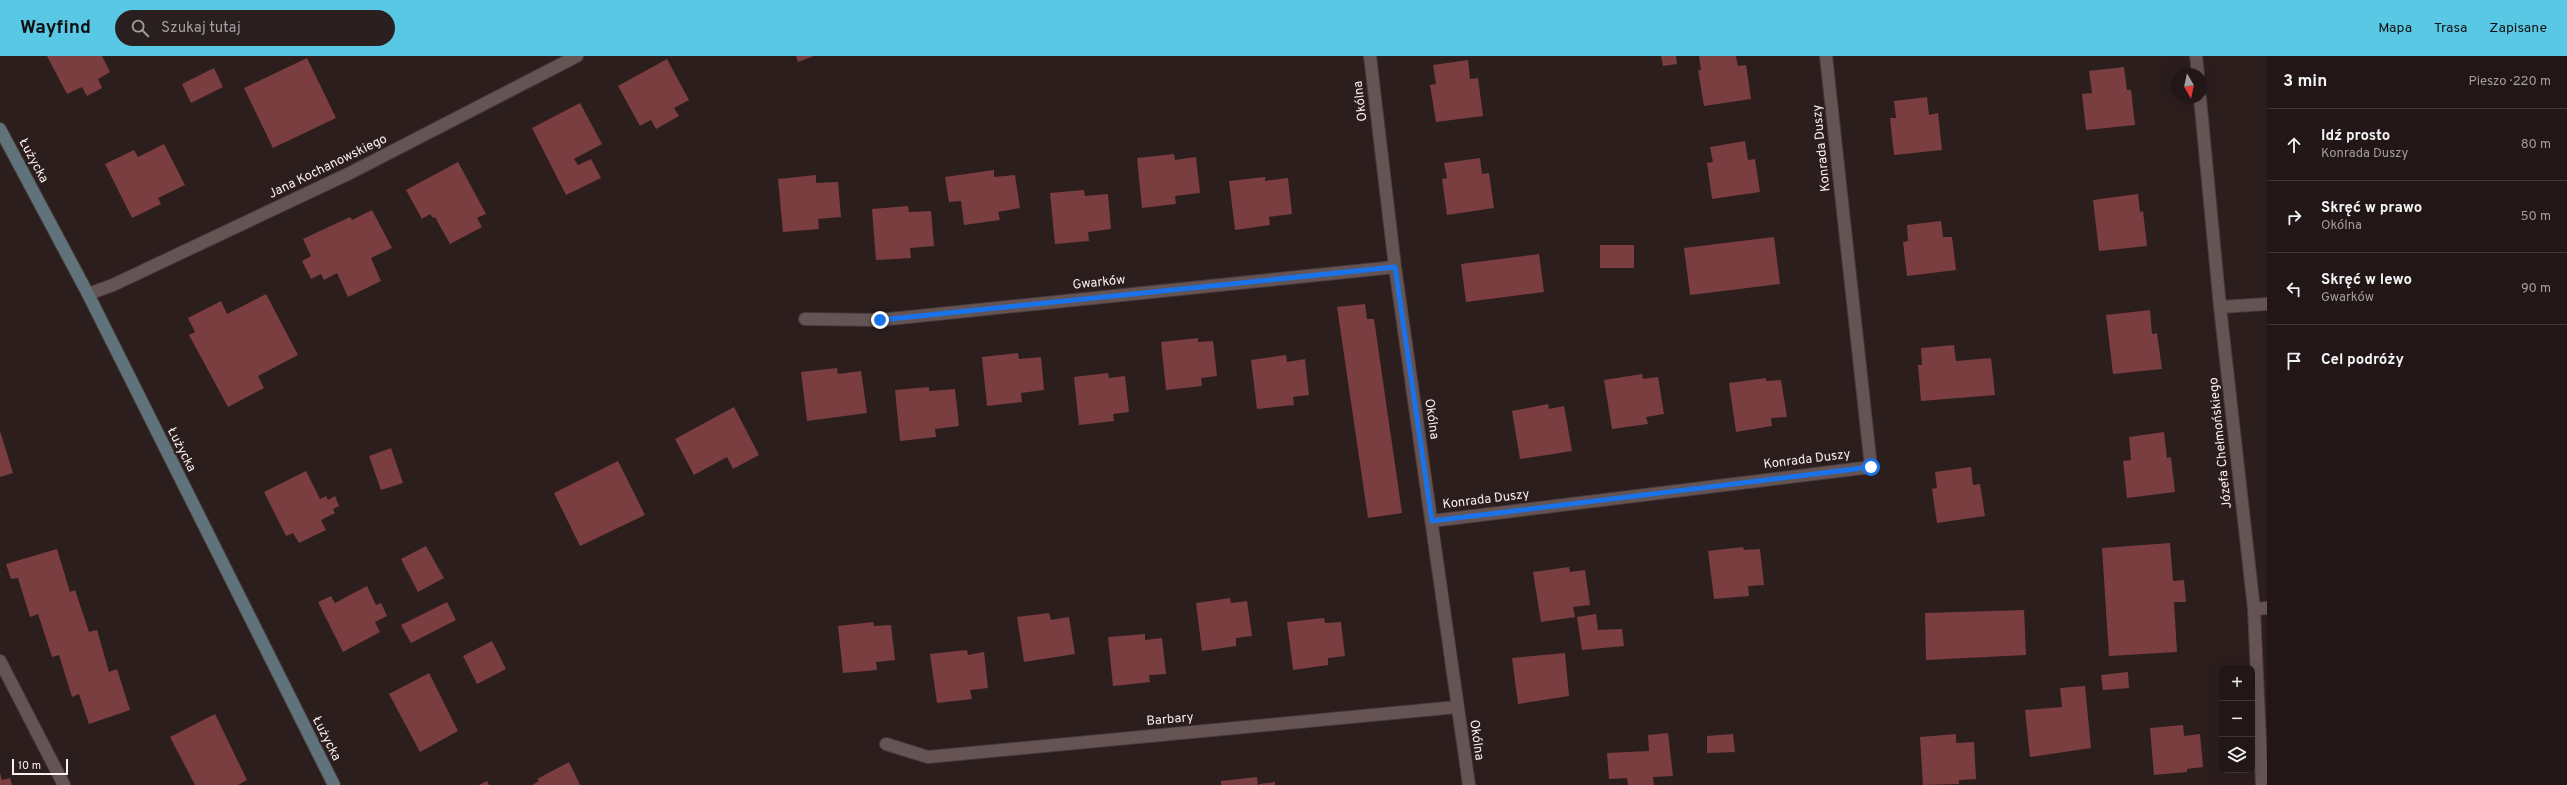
<!DOCTYPE html>
<html lang="pl">
<head>
<meta charset="utf-8">
<style>
  body { margin:0; font-family:Overpass,sans-serif; background:#2a1f1f; color:#f1f3f6 }
  .controls { position:absolute; right:12px; bottom:12px; display:grid; overflow:hidden; border-radius:8px; box-shadow:0 4px 16px #0002 }
  .controls button { width:36px; height:36px; display:grid; place-items:center; padding:0; border:0; border-bottom:1px solid #3f3535; background:#221616; color:#f1f3f6; font:20px sans-serif }
  .compass { position:absolute; left:2171px; top:12px; width:36px; height:36px; border-radius:50%; background:#221616; box-shadow:0 4px 16px #0002; rotate:171deg }
  .scale { position:absolute; left:12px; bottom:10px; width:56px; box-sizing:border-box; padding-left:4px; border:2px solid #fbefef; border-top:0; font-size:11px; line-height:14px; white-space:nowrap; color:#fbefef; -webkit-text-stroke:3px #2d1e1e; paint-order:stroke }
  .stop { position:absolute; width:12px; height:12px; margin:-9px; border:3px solid #1a73e8; border-radius:50%; background:#fff }
  .stop.end { background:#1a73e8; border-color:#fff; box-shadow:0 1px 4px #0008 }
  .list { margin:0; padding:0; list-style:none }
  h2 { display:flex; justify-content:space-between; align-items:center; height:52px; margin:0; padding:0 16px; font-size:17px }
  h2 small { font-size:13px; font-weight:400; color:#a29fa1 }
  .list li { display:grid; grid-template-columns:26px 1fr auto; gap:12px; align-items:center; box-sizing:border-box; height:72px; padding:0 16px; border-top:1px solid #3f3535 }
  .list b { display:block; font-size:15px; white-space:nowrap }
  .list p { margin:0; font-size:13px; white-space:nowrap; color:#a29fa1 }
  .list em { font-size:13px; font-style:normal; color:#a29fa1 }
  .icon { flex:none; width:22px; height:22px; fill:none; stroke:currentColor; stroke-width:2; stroke-linecap:round; stroke-linejoin:round }
  .map { position:relative; flex:none; width:2267px; height:729px; overflow:hidden }
  header { display:flex; align-items:center; gap:24px; box-sizing:border-box; height:56px; padding:0 20px; background:#59c8e5; color:#111 }
  header strong { font-size:19px }
  nav { display:flex; gap:22px; margin-inline-start:auto; font-size:14px }
  .search { width:280px; height:36px; background:#2a1f1f; display:flex; align-items:center; gap:10px; box-sizing:border-box; padding:0 14px; border-radius:22px; color:#a29fa1; font-size:15px }
  main { display:flex }
  aside { flex:1; background:#221616 }
  .map>svg:first-child { display:block }
  .building { fill:#7a3d40 }
  .lines { fill:none; stroke-linecap:round; stroke-linejoin:round }
  .lane-casing { stroke:#483b3b; stroke-width:14 }
  .street-casing { stroke:#483b3b; stroke-width:14 }
  .secondary-casing { stroke:#483b3b; stroke-width:14 }
  .lane { stroke:#665454; stroke-width:12 }
  .street { stroke:#665454; stroke-width:12 }
  .secondary { stroke:#60737b; stroke-width:12 }
  .route { stroke:#1a73e8; stroke-width:5 }
  .labels { text-anchor:middle; dominant-baseline:central; stroke-width:4; stroke-linejoin:round; paint-order:stroke }
  .street-label { font-size:13px; fill:#fbefef; stroke:#2d1e1e }
</style>
</head>
<body>
<header>
<strong>Wayfind</strong>
<div class="search"><svg class="icon" aria-label="search" viewBox="0 0 24 24"><circle cx="10" cy="10" r="6"/><path d="M15 15l6 6"/></svg>Szukaj tutaj</div>
<nav><a>Mapa</a><a>Trasa</a><a>Zapisane</a></nav>
</header>
<main>
<div class="map">
<svg width="2267" height="729" viewBox="0 0 2267 729">
  <rect width="100%" height="100%" fill="#2d1e1e"/>
  <path class="building" d="M47 0H102L110 16 98 23 102 32 87 40 82 31 67 38Z
    M796 0H814L798 6Z
    M1661 0H1676L1677 8 1663 10Z
    M1699 0H1736L1738 10 1746 9 1751 43 1704 50 1698 14H1701Z
    M307 2 336 62 273 92 244 32Z
    M667 3 689 44 674 52 679 60 656 73 651 64 640 70 618 30Z
    M1468 4 1470 23 1478 22 1483 60 1436 66 1430 29 1436 28 1433 9Z
    M2124 11 2127 34H2131L2135 69 2086 74 2082 38 2092 37 2089 15Z
    M214 12 223 31 191 47 182 28Z
    M1927 41 1929 59 1938 57 1942 94 1894 99 1890 62H1896L1894 45Z
    M580 47 602 88 574 103 578 109 591 103 601 122 566 139 532 72Z
    M1745 85 1748 104 1755 103 1760 136 1712 143 1707 107 1713 106 1710 91Z
    M164 88 185 129 158 142 161 148 132 162 105 108 134 94 138 101Z
    M1174 98 1175 104 1196 101 1200 137 1175 140 1176 148 1142 152 1137 102Z
    M1480 102 1482 118 1489 117 1494 152 1447 159 1442 123 1447 122 1444 107Z
    M458 106 486 158 477 162 482 171 450 188 435 161 433 162 430 158 422 163 406 134Z
    M994 114V121L1015 119 1020 152 998 156 1000 164 964 169 961 145 949 146 945 121Z
    M816 119V127L838 126 841 161 818 163 819 173 783 176 778 123Z
    M1265 121V125L1288 122 1292 158 1269 161 1270 169 1235 174 1229 125Z
    M1084 134 1085 140 1108 138 1111 173 1088 176 1089 185 1055 188 1050 137Z
    M2138 138 2140 156 2143 155 2147 190 2099 195 2093 144Z
    M908 150 909 156 931 155 934 190 910 192 911 202 876 204 872 153Z
    M372 154 392 192 371 202 381 225 348 241 337 217 324 224 321 218 311 223 302 205 311 200 303 183 350 161 352 164Z
    M1941 165 1943 181H1952L1956 214 1907 220 1903 186 1908 185 1907 169Z
    M1774 181 1780 228 1690 239 1684 192Z
    M1600 189H1634V212H1600Z
    M1539 198 1544 236 1466 246 1461 208Z
    M266 238 298 299 258 320 264 332 228 351 189 279 195 276 188 262 221 245 227 258Z
    M1365 248 1367 263H1374L1402 457 1368 462 1337 251Z
    M2150 254 2152 278 2157 277 2162 313 2113 318 2106 259Z
    M1198 282V286L1213 285 1217 320 1201 322 1202 330 1166 334 1161 286Z
    M1954 289 1956 305 1991 302 1995 339 1921 345 1918 309H1922L1921 292Z
    M1018 297 1019 303 1041 301 1044 334 1021 337 1022 346 987 350 982 301Z
    M1286 299 1287 306 1305 303 1309 339 1293 341 1294 349 1257 353 1251 304Z
    M837 312 838 318 861 315 867 357 807 365 801 316Z
    M1108 317 1109 322 1125 320 1129 356 1113 358 1114 365 1079 369 1074 321Z
    M1642 318 1643 323 1658 321 1664 358 1646 361 1648 368 1612 373 1604 324Z
    M1766 322V325L1781 324 1787 361 1771 362 1772 370 1736 376 1729 327Z
    M929 331V335L955 333 959 370 935 373 936 381 900 385 895 334Z
    M1548 348 1549 353 1564 350 1572 395 1520 403 1512 355Z
    M734 351 759 399 733 413 727 401 694 419 675 383Z
    M0 375 13 417 0 421Z
    M2164 376 2167 402 2171 401 2175 436 2127 442 2123 405 2131 404 2129 381Z
    M391 392 403 427 381 434 369 400Z
    M618 405 645 459 580 490 554 437Z
    M1971 411 1973 429 1980 428 1985 460 1937 467 1932 433 1937 432 1935 416Z
    M306 415 320 443 326 440 328 444 335 440 339 450 333 453 335 457 321 464 326 474 299 487 293 477 286 480 264 436Z
    M2170 487 2173 525 2184 524 2186 546H2174L2177 596 2109 600 2102 492Z
    M426 490 444 522 418 536 401 503Z
    M1743 491 1744 494 1760 493 1764 529 1748 530 1749 540 1714 543 1708 495Z
    M57 493 70 536 75 534 89 576 97 574 109 616 117 613 130 654 89 668 79 638 72 641 59 599 52 601 38 558 30 561 18 522 11 523 6 508Z
    M1569 511 1570 516 1585 514 1590 549 1573 551 1575 561 1541 566 1533 516Z
    M367 530 376 549 381 547 387 560 375 566 380 576 343 596 318 546 331 540 335 547Z
    M1230 542 1231 547 1247 545 1252 580 1236 582V590L1202 595 1196 547Z
    M447 546 456 564 411 587 401 569Z
    M2024 554 2026 599 1926 604 1925 557Z
    M1049 557 1051 564 1069 561 1075 598 1024 606 1017 561Z
    M1596 558 1598 574 1622 573 1624 590 1582 594 1577 561Z
    M1324 562 1325 567 1341 566 1345 600 1328 602V609L1293 614 1287 566Z
    M873 566 874 570 891 569 895 604 876 606 877 614 843 617 838 570Z
    M1145 578V584L1162 582 1166 618 1149 619 1150 626 1113 630 1108 581Z
    M492 585 506 613 477 628 463 600Z
    M967 594 968 599 984 596 988 632 970 634 972 643 937 647 930 598Z
    M1565 597 1569 640 1518 648 1512 602Z
    M2128 616 2129 632 2103 634 2101 619Z
    M429 617 458 675 420 696 389 638Z
    M2085 630 2091 692 2030 701 2025 654 2062 651 2060 632Z
    M215 658 247 724 238 729H195L170 681Z
    M2183 669 2184 680 2200 678 2203 711 2187 713V716L2154 719 2150 672Z
    M1668 677 1673 720 1653 721 1654 729H1628L1627 722 1609 723 1607 697 1649 695 1648 679Z
    M1733 678 1735 696 1707 697V680Z
    M1956 678V687L1974 686 1976 723 1959 724V728L1923 729 1920 681Z
    M569 706 580 729H532L539 725 537 723Z
    M0 717 2 724 10 722 12 729H0Z
    M1257 721 1258 729H1221V725Z
    M487 725 489 729H479Z
    M1275 726V729H1259V728Z"/>
  <g class="lines">
    <defs>
      <path id="lane" d="M0 605 64 729"/>
      <path id="street" d="M1370 0 1395 211 1469 729
        M2196 0 2198 18
        M2200 42 2220 251 2254 553 2262 729
        M88 238 113 229 350 117 577 0
        M2220 251 2267 248
        M805 263 880 264 1395 211
        M1432 465 1871 411 1826 0
        M2254 553 2267 552
        M886 688 928 701 1457 651"/>
      <path id="secondary" d="M0 73 88 238 334 729"/>
    </defs>
    <use href="#lane" class="lane-casing"/>
    <use href="#street" class="street-casing"/>
    <use href="#secondary" class="secondary-casing"/>
    <use href="#lane" class="lane"/>
    <use href="#street" class="street"/>
    <use href="#secondary" class="secondary"/>
  </g>
  <g class="lines">
    <path class="route" d="M880 264 1395 211 1432 465 1871 411"/>
  </g>
  <g class="labels">
    <g class="street-label">
      <text transform="translate(1361 45) rotate(-97)">Okólna</text>
      <text transform="translate(1822 92) rotate(-96)">Konrada Duszy</text>
      <text transform="translate(33 105) rotate(62)">Łużycka</text>
      <text transform="translate(328 111) rotate(-26)">Jana Kochanowskiego</text>
      <text transform="translate(1099 227) rotate(-6)">Gwarków</text>
      <text transform="translate(1431 363) rotate(82)">Okólna</text>
      <text transform="translate(2221 387) rotate(-96)">Józefa Chełmońskiego</text>
      <text transform="translate(181 394) rotate(63)">Łużycka</text>
      <text transform="translate(1807 404) rotate(-7)">Konrada Duszy</text>
      <text transform="translate(1486 444) rotate(-7)">Konrada Duszy</text>
      <text transform="translate(1170 664) rotate(-5)">Barbary</text>
      <text transform="translate(326 683) rotate(63)">Łużycka</text>
      <text transform="translate(1476 684) rotate(82)">Okólna</text>
    </g>
  </g>
</svg>
<div class="controls">
<button>+</button>
<button>−</button>
<button><svg class="icon" aria-label="layers" viewBox="0 0 24 24"><path d="M12 4l9 5-9 5-9-5zM3 14l9 5 9-5"/></svg></button>
</div>
<svg class="compass" viewBox="-18 -18 36 36"><path d="M0-13l5 13h-10z" fill="#e53935"/><path d="M0 13l5-13h-10z" fill="#a29fa1"/></svg>
<div class="scale">10 m</div>
<div class="stop" style="left:1871px;top:411px"></div>
<div class="stop end" style="left:880px;top:264px"></div>
</div>
<aside>
<h2>3 min<small>Pieszo · 220 m</small></h2>
<ul class="list">
<li><svg class="icon" aria-label="ahead" viewBox="0 0 24 24"><path d="M12 20V5M6 11l6-6 6 6"/></svg><div><b>Idź prosto</b><p>Konrada Duszy</p></div><em>80 m</em></li>
<li><svg class="icon" aria-label="right" viewBox="0 0 24 24"><path d="M7 20v-9h11M14 6l5 5-5 5"/></svg><div><b>Skręć w prawo</b><p>Okólna</p></div><em>50 m</em></li>
<li><svg class="icon" aria-label="left" viewBox="0 0 24 24"><path d="M17 20v-9H6M10 6l-5 5 5 5"/></svg><div><b>Skręć w lewo</b><p>Gwarków</p></div><em>90 m</em></li>
<li><svg class="icon" aria-label="arrive" viewBox="0 0 24 24"><path d="M6 21V4h12l-3 4 3 4H6"/></svg><div><b>Cel podróży</b></div></li>
</ul>
</aside>
</main>
</body>
</html>
